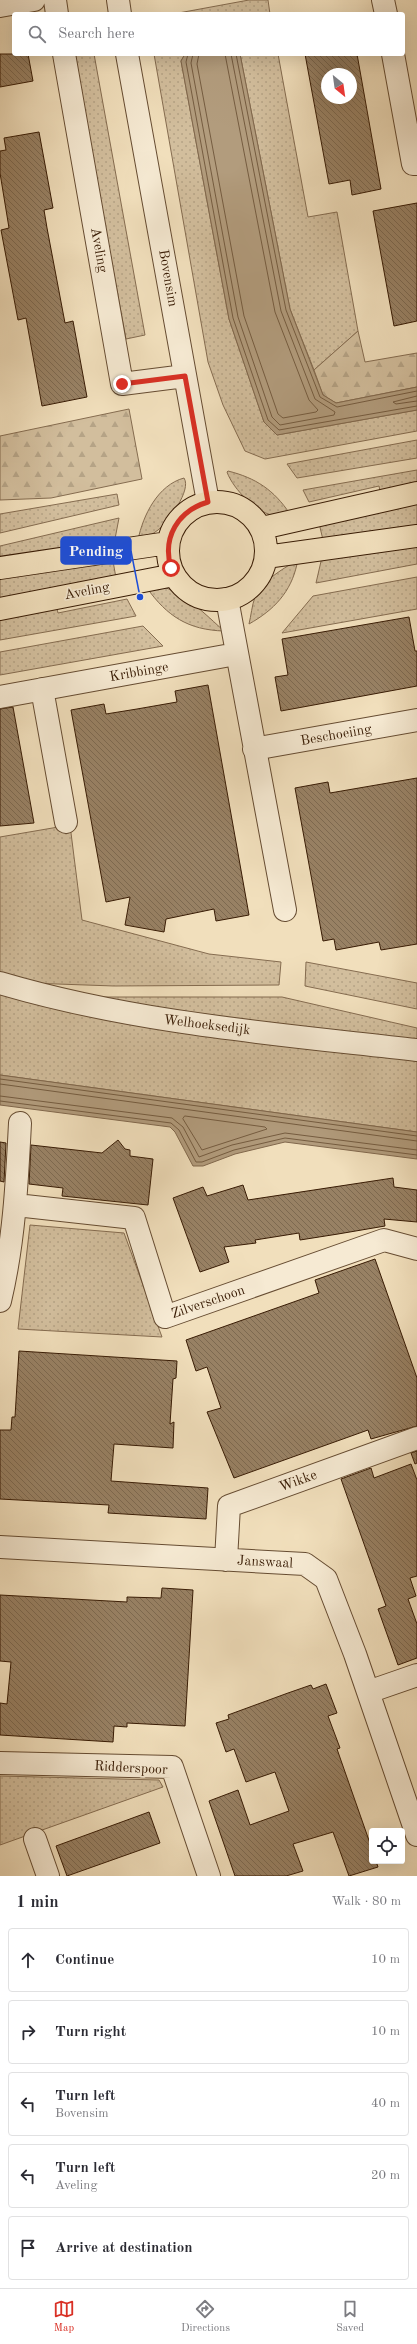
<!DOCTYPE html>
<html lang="en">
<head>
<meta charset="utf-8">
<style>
  body { margin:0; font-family:"Old Standard TT",serif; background:#f2f2f3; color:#2b2b33 }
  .controls { position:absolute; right:12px; bottom:12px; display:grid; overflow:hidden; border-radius:4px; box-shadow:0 4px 16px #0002 }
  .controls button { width:36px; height:36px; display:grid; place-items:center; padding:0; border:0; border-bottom:1px solid #e1e1e2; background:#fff; color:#2b2b33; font:20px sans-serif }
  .compass { position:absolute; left:321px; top:68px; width:36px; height:36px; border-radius:50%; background:#fff; box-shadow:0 4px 16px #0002; rotate:151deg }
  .stop { position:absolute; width:12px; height:12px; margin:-9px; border:3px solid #d93025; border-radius:50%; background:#fff }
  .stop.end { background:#d93025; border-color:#fff; box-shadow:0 1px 4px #0008 }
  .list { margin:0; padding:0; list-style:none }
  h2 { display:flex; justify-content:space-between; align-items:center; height:52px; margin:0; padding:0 16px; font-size:17px }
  h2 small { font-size:13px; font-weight:400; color:#7c7c81 }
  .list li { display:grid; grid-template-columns:26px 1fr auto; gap:12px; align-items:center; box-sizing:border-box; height:64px; margin:0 8px 8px; padding:0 8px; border:1px solid #e1e1e2; border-radius:4px }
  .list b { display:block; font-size:15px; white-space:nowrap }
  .list p { margin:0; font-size:13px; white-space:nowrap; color:#7c7c81 }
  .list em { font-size:13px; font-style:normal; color:#7c7c81 }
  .icon { flex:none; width:22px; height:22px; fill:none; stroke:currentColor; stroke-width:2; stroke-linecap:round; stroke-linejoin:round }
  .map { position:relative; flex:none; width:417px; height:1876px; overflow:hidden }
  .search { position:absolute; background:#fff; box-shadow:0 4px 16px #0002; left:12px; right:12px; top:12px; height:44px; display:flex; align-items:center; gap:10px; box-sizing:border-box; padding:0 14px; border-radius:4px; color:#7c7c81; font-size:15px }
  .sheet { height:412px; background:#fff }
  nav { display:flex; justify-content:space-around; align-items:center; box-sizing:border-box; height:56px; border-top:1px solid #e1e1e2; background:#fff; font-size:11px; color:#7c7c81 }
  nav a { display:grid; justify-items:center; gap:2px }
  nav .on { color:#d93025 }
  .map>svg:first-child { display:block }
  .grass { fill:url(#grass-dots); stroke:#856c50 }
  .forest { fill:url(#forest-firs); stroke:#856c50 }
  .water { fill:#b29c7d; stroke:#81684d }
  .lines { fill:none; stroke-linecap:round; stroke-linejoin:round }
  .shore { stroke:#755c40; stroke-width:1 }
  .building { fill:url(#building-back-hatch); stroke:#381b04; fill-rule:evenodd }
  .minor-casing { stroke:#664c32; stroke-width:24 }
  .major-casing { stroke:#381b04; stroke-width:24 }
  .minor { stroke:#f6ead3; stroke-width:22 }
  .major { stroke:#f1dfbc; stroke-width:22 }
  .route { stroke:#d93025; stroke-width:5 }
  .labels { text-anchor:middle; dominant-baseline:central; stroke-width:3.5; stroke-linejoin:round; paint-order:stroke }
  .street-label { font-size:14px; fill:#381b04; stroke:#f6ead3 }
  .leader { fill:none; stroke:#1d4ed8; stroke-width:1.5 }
  .callout-dot { fill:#1d4ed8; stroke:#f6ead3; stroke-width:1.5 }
  .callout { fill:#1d4ed8; stroke:#1d4ed8; stroke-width:1.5 }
  .callout-label { font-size:15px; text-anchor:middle; font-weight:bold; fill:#fff }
</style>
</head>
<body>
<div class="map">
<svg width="417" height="1876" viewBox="0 0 417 1876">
  <defs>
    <pattern id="grass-dots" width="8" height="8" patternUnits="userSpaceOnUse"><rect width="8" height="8" fill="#d2be9d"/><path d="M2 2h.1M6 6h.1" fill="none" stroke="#b5a386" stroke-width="1.8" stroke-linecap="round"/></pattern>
    <pattern id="forest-firs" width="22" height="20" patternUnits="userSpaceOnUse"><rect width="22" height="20" fill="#d2be9d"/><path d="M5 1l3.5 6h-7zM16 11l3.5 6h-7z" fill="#b5a386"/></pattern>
    <pattern id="building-back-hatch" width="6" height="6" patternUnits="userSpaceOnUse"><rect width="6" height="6" fill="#988164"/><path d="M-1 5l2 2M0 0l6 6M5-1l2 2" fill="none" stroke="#7d6950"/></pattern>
  </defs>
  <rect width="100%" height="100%" fill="#f1dfbc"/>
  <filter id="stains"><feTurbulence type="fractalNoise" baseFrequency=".005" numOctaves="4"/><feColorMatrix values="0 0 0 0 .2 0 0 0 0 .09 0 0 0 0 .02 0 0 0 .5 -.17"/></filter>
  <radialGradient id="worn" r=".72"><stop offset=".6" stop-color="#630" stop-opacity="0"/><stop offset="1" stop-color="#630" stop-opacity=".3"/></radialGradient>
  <path class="grass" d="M249 0H268L270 14H173Z
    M73 54H94L145 335 126 339Z
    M154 54H185L181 61 229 319 264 422 277 435 417 410V431L265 459 245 451 223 405 208 362Z
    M240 54H278L308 217 337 212 358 331 314 370 290 309Z
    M417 440V458L297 478 287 464Z
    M417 470V486L381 496 379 486 309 502 303 490Z
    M228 471C256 478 274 490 290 514 286 515 281 517 277 516 258 515 233 489 227 472Z
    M184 478C192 490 168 522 158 530 152 535 145 537 138 540 143 515 158 485 184 478Z
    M117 494 119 505 0 533V514Z
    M417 501V527L323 540 319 523Z
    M119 518 114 544 0 558V546Z
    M417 543V564L316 583 322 557Z
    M113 561 116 578 0 603V575Z
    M295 562 297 564C291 592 274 610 249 624 251 616 252 605 255 597 259 584 283 568 295 562Z
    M417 577V609L282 633 313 596Z
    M160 586C184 592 206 615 224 631 188 630 167 616 147 588Z
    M127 599 136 616 0 640V619L56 605 58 613Z
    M143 626 163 646 0 675V652Z
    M70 825 82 920 209 954 281 962 279 985 114 986 29 983 0 975V837Z
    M306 962 417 983V1009L305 986Z
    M0 992 417 1057V1132L0 1075Z
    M88 997H282L417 1028V1044L260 1024Z
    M30 1225 124 1233 162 1337 18 1329Z
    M0 1776 159 1780 163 1787 0 1845Z"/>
  <path class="forest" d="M358 331 365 362 417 353V387L336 403 323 395 314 370Z
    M129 409 142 479 51 498 0 500V436Z"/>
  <path class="water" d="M185 54H240L290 309 323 395 336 403 417 387V410L277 435 264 422 229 319 181 61Z
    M0 1075 417 1132V1159L285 1142 235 1154 203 1166H193L175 1132 170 1127 0 1105Z"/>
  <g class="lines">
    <path class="shore" d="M188 54 186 62 233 318 268 420 279 430 417 406
      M193 54 191 63 238 317 272 417 280 425 334 415 335 412 315 399 281 311 231 54
      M199 54 197 64 244 316 278 414 283 418 316 412 318 410 309 400 275 312 225 54
      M236 54 286 310 320 397 337 407 417 391
      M417 396 393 402 396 404 417 401
      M0 1079 417 1136
      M0 1084 417 1141
      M0 1096 172 1118 183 1127 199 1157 232 1145 285 1133 417 1150
      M0 1101 171 1123 179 1130 196 1162H202L234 1150 285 1138 417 1155
      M185 1116 265 1127 267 1129 202 1150 183 1119Z"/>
  </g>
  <path class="building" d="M0 54H28L33 81 0 87Z
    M305 54H357L381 189 352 195 350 180 329 184ZM327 74H351V98H327Z
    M39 132 53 208 44 210 47 228 65 323 73 321 87 397 42 406 26 318 18 320 1 230 9 228 0 173V151L6 150 4 138Z
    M417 203V321L394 326 373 211Z
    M409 617 415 651H417V686L281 711 275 677 288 675 282 639Z
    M208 685 249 915 216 921 214 909 166 919 164 932 125 925 130 897 106 902 71 710 104 704 106 714 137 709 177 702 175 691Z
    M13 707 34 823 0 826V709Z
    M417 778V944L381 950 379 942 336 950 334 939 323 941 295 788 328 782 330 793Z
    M118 1140 125 1149 130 1150V1156L153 1159 148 1205 62 1196 63 1188 29 1184 31 1145 102 1153Z
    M0 1142 6 1143 4 1182 0 1181Z
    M393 1178 394 1187 417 1190V1222L384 1219 385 1226 338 1234 300 1240 299 1233 255 1240 256 1243 224 1247 229 1262 200 1272 173 1198 203 1187 207 1196 243 1185 248 1200Z
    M375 1259 417 1378V1426L371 1439 368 1430 234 1478 207 1412 221 1408 207 1367 196 1371 186 1340 319 1293 315 1280Z
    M19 1351 177 1361 176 1378 173 1379 170 1424 174 1422 173 1448 114 1444 111 1481 208 1488 206 1519 108 1513 109 1505 0 1499V1430H11L12 1417H15Z
    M417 1451V1463L415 1464 411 1453Z
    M411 1464 417 1480V1576L410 1578 416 1596 408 1599 417 1624V1658L398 1665 378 1609 386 1606 341 1479 371 1468 374 1478Z
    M162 1588 193 1590 185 1726 127 1723V1727L114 1726 113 1742 0 1735V1703L7 1704 11 1662 0 1661V1595L127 1602V1597L161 1598Z
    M326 1684 337 1713 328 1716 340 1748 337 1749 372 1849V1861H376L378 1867 349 1876 333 1832 293 1844 303 1871 286 1876H235L209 1801 238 1790 250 1825 289 1811 275 1772 246 1782 234 1749 226 1752 216 1723 229 1719 228 1715 288 1693 311 1685 313 1689Z
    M149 1812 160 1843 67 1876 56 1846Z"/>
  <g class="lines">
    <defs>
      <path id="minor" d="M55 0 57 14
        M118 0 120 14
        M383 0 386 14
        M0 6 34 0
        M64 54 122 384 185 376
        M127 54 208 502
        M393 54 413 164H417
        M227 599 285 910
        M42 689 66 822
        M0 697 236 654
        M254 749 417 720
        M0 983C135 1023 277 1034 417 1050
        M16 1205 134 1218 165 1317 384 1240 417 1249
        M0 1301C14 1242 17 1183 20 1123
        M0 1547 305 1564 326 1579 355 1654 417 1835
        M226 1560 229 1506 417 1438
        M368 1692 417 1675
        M0 1763 172 1767 209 1876
        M35 1839 48 1876"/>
      <path id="major" d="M168 551a49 49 0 1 1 98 0a49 49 0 1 1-98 0Z
        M262 528 417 493
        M266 557 417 536
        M0 568 168 543
        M0 609 174 575"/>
    </defs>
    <use href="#minor" class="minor-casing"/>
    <use href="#major" class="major-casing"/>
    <use href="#minor" class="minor"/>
    <use href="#major" class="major"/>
  </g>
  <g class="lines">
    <path class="route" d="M122 384 185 376 208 502C178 511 162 537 171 568"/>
  </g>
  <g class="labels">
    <g class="street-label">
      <text transform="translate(99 250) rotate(80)">Aveling</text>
      <text transform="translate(168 278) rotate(80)">Bovensim</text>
      <text transform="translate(87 591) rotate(-11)">Aveling</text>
      <text transform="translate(139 672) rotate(-10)">Kribbinge</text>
      <text transform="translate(336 735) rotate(-10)">Beschoeiing</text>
      <text transform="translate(207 1025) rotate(7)">Welhoeksedijk</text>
      <text transform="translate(208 1302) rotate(-19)">Zilverschoon</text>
      <text transform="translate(298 1481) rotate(-20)">Wikke</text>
      <text transform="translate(265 1562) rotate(3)">Janswaal</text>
      <text transform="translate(131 1768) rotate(3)">Ridderspoor</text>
    </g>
  </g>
  <path class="leader" d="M140 597L131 551"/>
  <circle class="callout-dot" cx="140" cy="597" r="4"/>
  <rect class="callout" x="61" y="537" width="70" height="27" rx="4"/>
  <g class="callout-label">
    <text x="96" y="556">Pending</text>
  </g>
  <rect width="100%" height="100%" filter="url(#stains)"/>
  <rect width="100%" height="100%" fill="url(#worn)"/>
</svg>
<div class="controls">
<button><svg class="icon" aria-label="locate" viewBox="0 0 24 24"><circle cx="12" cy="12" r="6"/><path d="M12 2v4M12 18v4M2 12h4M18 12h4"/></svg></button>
</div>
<svg class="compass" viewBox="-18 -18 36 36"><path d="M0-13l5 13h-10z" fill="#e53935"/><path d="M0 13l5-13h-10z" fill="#7c7c81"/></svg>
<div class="stop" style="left:171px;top:568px"></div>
<div class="stop end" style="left:122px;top:384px"></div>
<div class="search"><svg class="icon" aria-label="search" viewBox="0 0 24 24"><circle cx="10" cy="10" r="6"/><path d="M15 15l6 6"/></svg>Search here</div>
</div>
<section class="sheet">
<h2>1 min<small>Walk · 80 m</small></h2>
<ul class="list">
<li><svg class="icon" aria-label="ahead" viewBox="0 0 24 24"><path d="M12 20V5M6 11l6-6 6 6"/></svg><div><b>Continue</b></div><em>10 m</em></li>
<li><svg class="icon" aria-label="right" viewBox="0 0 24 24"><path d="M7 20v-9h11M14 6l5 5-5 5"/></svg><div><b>Turn right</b></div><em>10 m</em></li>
<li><svg class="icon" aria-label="left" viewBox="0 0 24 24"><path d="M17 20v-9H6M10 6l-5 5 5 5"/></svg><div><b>Turn left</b><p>Bovensim</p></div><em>40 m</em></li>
<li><svg class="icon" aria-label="left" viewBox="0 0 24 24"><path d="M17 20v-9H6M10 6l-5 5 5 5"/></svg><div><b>Turn left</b><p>Aveling</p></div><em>20 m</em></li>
<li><svg class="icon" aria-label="arrive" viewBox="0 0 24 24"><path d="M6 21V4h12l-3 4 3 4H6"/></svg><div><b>Arrive at destination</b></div></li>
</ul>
</section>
<nav>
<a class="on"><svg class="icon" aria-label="map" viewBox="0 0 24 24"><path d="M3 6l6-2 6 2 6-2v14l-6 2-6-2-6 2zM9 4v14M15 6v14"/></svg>Map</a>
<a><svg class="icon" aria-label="directions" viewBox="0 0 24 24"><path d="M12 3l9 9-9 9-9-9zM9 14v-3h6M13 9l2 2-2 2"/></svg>Directions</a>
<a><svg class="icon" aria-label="saved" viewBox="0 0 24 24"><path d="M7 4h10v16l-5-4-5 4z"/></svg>Saved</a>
</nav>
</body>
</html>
